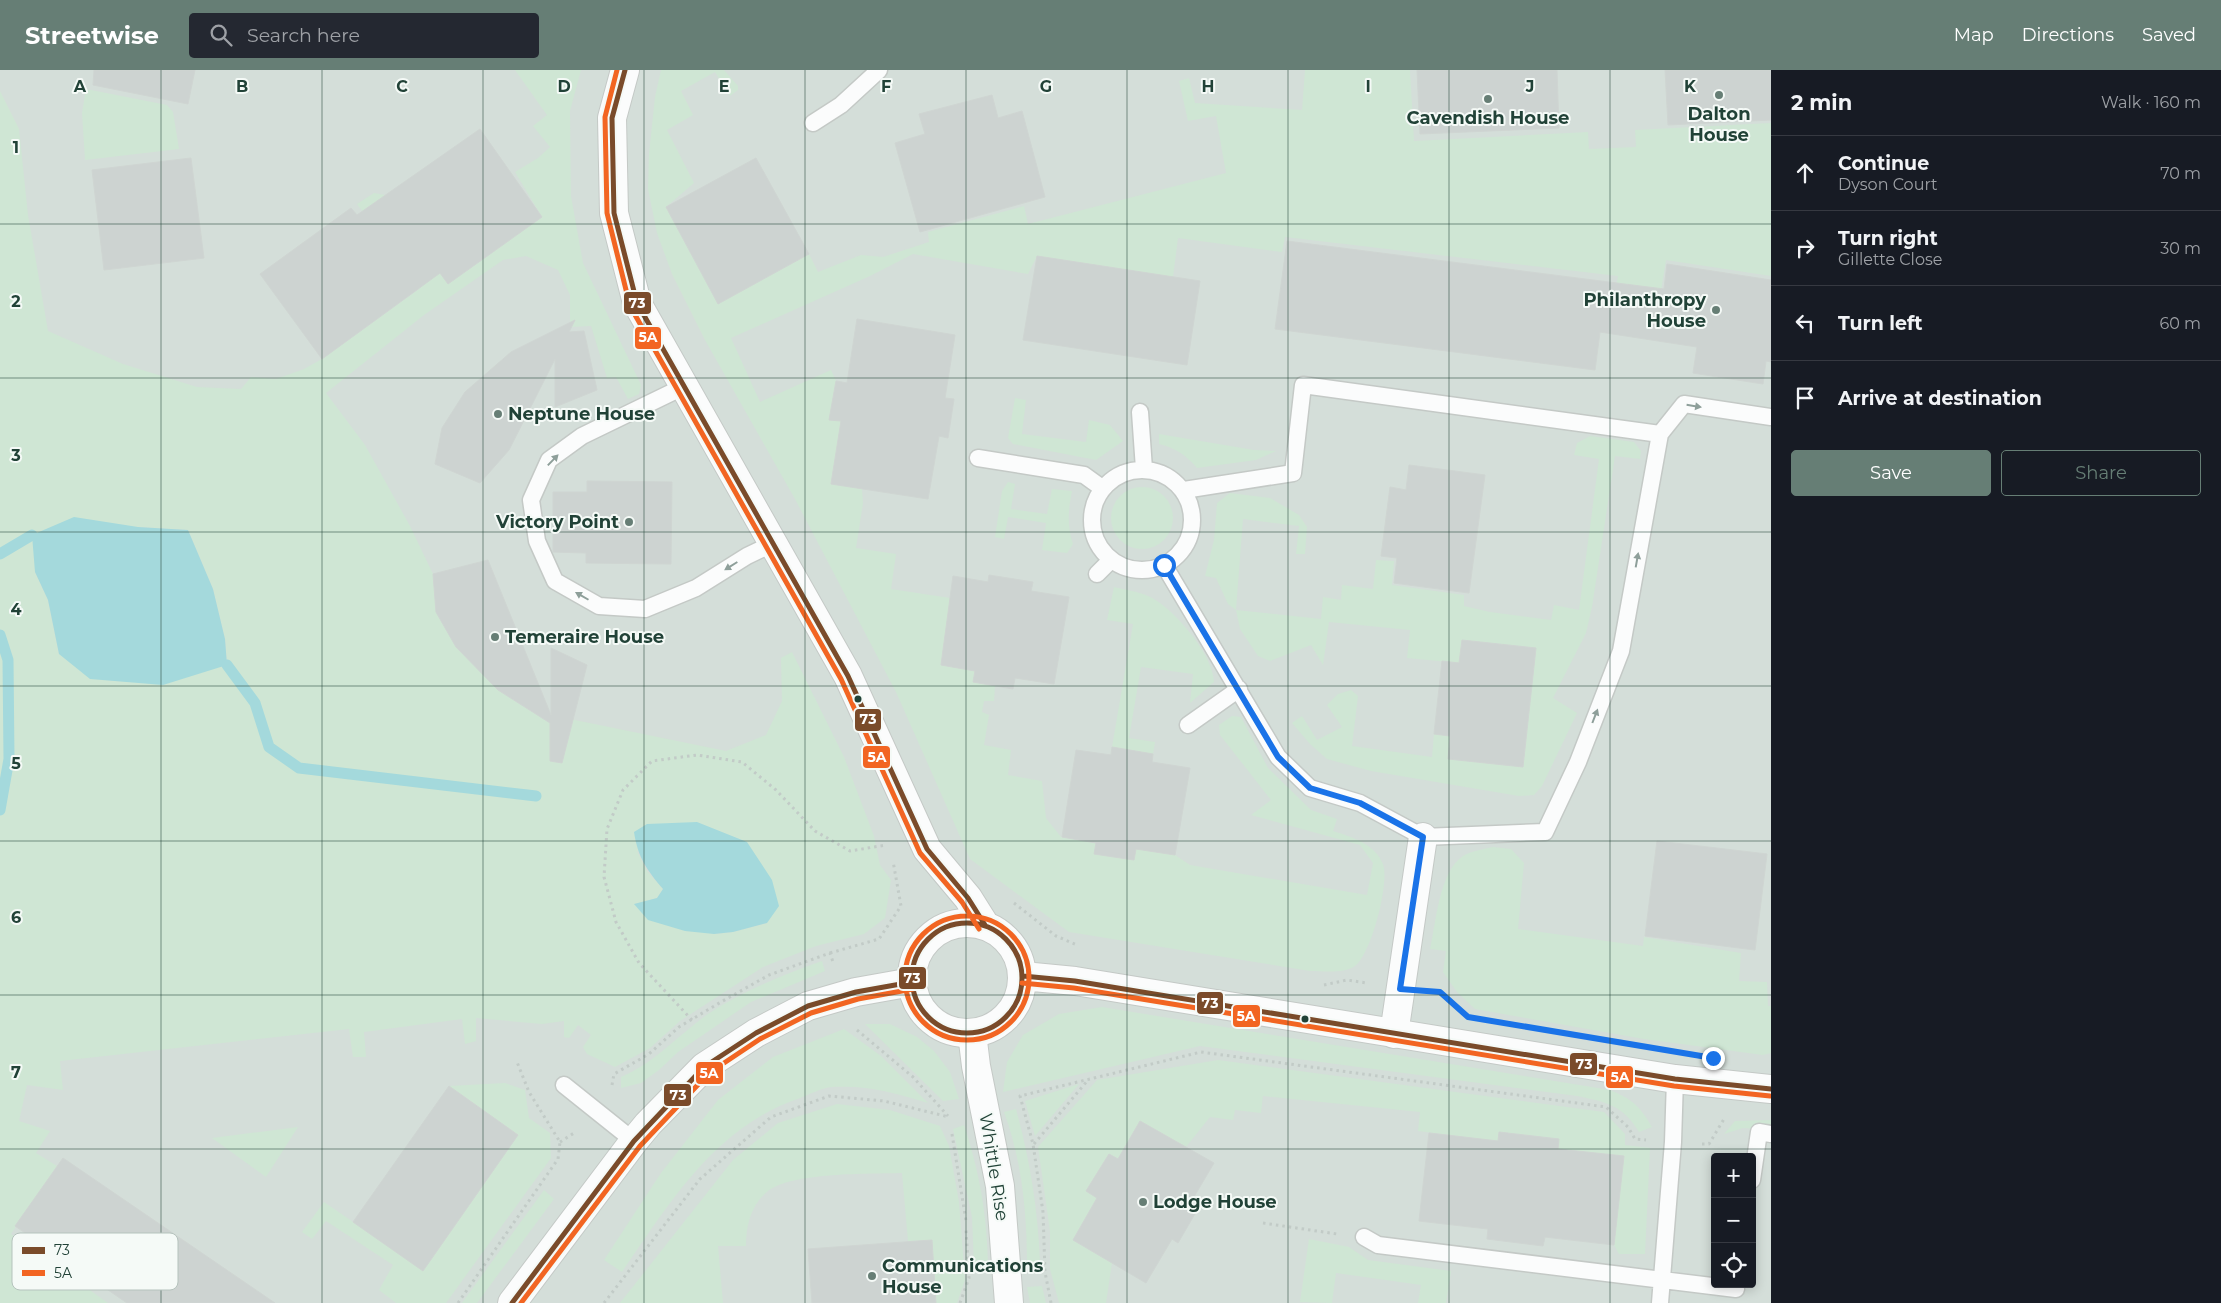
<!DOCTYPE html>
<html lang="en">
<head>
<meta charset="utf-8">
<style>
  body { margin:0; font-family:Montserrat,sans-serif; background:#242831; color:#f1f3f6 }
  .controls { position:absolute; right:15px; bottom:15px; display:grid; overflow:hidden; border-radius:5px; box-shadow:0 2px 12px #0003 }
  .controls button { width:45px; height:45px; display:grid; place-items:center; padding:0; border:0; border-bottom:1px solid #363941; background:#171b24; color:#f1f3f6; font:25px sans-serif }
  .stop { position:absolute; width:15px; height:15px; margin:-11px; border:4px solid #1a73e8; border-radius:50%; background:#fff }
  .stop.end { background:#1a73e8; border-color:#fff; box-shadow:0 1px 5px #0008 }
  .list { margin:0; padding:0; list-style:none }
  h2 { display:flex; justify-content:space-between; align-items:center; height:65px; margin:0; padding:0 20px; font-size:21px }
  h2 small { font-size:16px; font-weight:400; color:#9ea1a6 }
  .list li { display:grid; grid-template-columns:32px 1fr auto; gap:15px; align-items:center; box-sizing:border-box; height:75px; padding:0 20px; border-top:1px solid #363941 }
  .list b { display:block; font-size:19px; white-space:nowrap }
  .list p { margin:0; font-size:16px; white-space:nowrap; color:#9ea1a6 }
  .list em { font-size:16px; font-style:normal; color:#9ea1a6 }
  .actions { display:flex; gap:10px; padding:15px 20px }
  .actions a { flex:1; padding:11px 0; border:1px solid #667e75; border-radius:5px; text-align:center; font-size:18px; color:#667e75 }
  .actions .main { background:#667e75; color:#fff }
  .icon { flex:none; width:28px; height:28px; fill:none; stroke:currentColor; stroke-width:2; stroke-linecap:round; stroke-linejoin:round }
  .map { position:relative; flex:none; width:1771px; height:1233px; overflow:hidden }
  header { display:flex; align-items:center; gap:30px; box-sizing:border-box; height:70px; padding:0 25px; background:#667e75; color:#fff }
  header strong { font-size:24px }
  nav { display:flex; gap:28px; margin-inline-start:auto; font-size:18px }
  .search { width:350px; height:45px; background:#242831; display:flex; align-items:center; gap:12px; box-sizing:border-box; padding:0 18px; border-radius:5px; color:#9ea1a6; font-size:19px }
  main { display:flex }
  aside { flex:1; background:#171b24 }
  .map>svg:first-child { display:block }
  .built { fill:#d4ded9; fill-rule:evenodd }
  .green { fill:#cfe6d4; fill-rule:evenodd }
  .water { fill:#a4d9dc }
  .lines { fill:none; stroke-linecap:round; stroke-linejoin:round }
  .stream { stroke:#a4d9dc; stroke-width:11 }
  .building { fill:#cdd3d1; stroke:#cfd5d2 }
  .service-casing { stroke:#c4c9c6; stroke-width:19 }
  .minor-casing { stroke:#c4c9c6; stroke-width:30 }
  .tertiary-casing { stroke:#c4c9c6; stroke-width:30 }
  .path { stroke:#c2cbc7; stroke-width:3; stroke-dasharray:2.5 4; stroke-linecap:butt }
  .service { stroke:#fbfcfc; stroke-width:16 }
  .minor { stroke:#fbfcfc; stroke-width:28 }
  .tertiary { stroke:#fbfcfc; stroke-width:28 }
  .bus-1-casing { stroke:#f5faf7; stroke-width:9 }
  .bus-2-casing { stroke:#f5faf7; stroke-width:9 }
  .bus-1 { stroke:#7a4b2a; stroke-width:5 }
  .bus-2 { stroke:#f26522; stroke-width:5 }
  .oneway { fill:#8e9f9a }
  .route { stroke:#1a73e8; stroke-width:6 }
  .grid { fill:none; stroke:#214237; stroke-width:1; stroke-opacity:0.55 }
  .poi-dot { fill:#667e75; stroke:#f5faf7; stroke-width:2 }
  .bus-dot { fill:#214237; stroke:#f5faf7; stroke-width:2 }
  .labels { text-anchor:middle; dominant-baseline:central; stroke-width:4; stroke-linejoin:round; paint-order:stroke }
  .poi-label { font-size:18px; font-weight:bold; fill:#214237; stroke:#f5faf7; text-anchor:start }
  .street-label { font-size:18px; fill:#214237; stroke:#f5faf7 }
  .key { fill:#f5faf7; stroke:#b5c3bd; stroke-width:1 }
  .key-label { font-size:14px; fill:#214237 }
  .grid-label { font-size:16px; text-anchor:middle; font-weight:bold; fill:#214237; stroke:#f5faf7; stroke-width:4; stroke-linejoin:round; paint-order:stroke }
  .line-badge { stroke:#f5faf7; stroke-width:2 }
  .badge-label { font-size:14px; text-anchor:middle; font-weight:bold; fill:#fff }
</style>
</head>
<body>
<header>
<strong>Streetwise</strong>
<div class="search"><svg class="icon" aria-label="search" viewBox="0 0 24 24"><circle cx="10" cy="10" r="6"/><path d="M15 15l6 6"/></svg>Search here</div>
<nav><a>Map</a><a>Directions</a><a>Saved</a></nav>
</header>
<main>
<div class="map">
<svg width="1771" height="1233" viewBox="0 0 1771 1233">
  <rect width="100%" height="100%" fill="#e7ece9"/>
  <path class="built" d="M0 0H1771V1233H30L0 1214ZM1715 1087H1752V1214H1715Z"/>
  <path class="green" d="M515 0H581L570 41 571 126 583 193 641 315 639 324 628 329 616 307 607 308 591 256 570 257V225L558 200 526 186 503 190 424 245 326 323 365 375 410 456 433 504 436 542 456 577 498 620 531 641 726 681 766 665 782 631 781 588 792 582 844 687 874 766 880 795 891 810 885 848 864 864 816 876 763 897 680 951 650 978 615 997 587 984 583 977 591 965 578 955 569 968 564 967V951L542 954 476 948V971L465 974 462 949 364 962 366 987H353L349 959 60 991 63 1020 27 1015 19 1051 50 1061 36 1083 57 1096 11 1164 108 1233H0V21L19 59 28 145 48 261 123 294 197 317 241 319 251 307 276 309 304 299 322 289 419 219 357 134 374 123 385 125 448 214 542 147 515 102 538 88 550 77 533 56 547 45ZM138 457 188 460 213 519 225 569 227 595 59 584 48 530 35 502ZM637 781 767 853 733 862 714 864 635 834 657 828 663 819 647 801Z
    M661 0H724L738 16V20L730 26 715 2 681 21 693 45 667 60 694 113 666 137 718 233 809 184 818 202 861 185 883 187 929 172 928 162 1024 136 1028 154 1226 103 1216 46 1188 51 1179 11 1189 8 1195 33 1302 40 1305 0H1410L1414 71 1588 62 1589 79 1636 77 1635 60 1771 53V206L1666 190 1653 270 1607 263 1618 206 1285 167 1282 182 1178 168 1173 207 1037 186 1028 204 913 184 870 206 731 268 760 332 831 300 836 311 830 349 841 351 831 413 862 419 863 433 856 478 896 484 891 519 950 528 941 595 975 601 973 612 995 616 994 631H984L982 642 989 645 984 675 1011 680 1008 705 1042 711 1046 748 1061 767 1096 773 1095 784 1134 790 1136 779 1175 785 1190 795 1367 825 1373 793 1360 775 1251 745 1271 730 1220 665 1219 655 1232 646 1241 647 1268 698 1311 740 1337 749 1333 761C1352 767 1375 774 1383 794 1390 812 1371 885 1355 896 1344 904 1323 901 1310 901L1069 862 970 789 896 622 795 429 705 270 672 204 657 163 648 119 649 84 655 27Z
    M86 19 167 35 173 42 179 79 85 90 82 43Z
    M1015 328 1026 330 1022 364 1086 372 1089 350 1110 355 1123 371 1096 390 1013 374 1008 368Z
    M1159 364 1254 380 1276 381 1256 390 1197 398C1185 384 1175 378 1159 374Z
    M1590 366 1634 372 1641 381 1640 389 1615 386 1592 537 1586 563 1553 628 1577 643 1542 716 1534 725 1519 726 1371 701 1327 689 1310 674 1292 653 1302 646 1317 670 1342 657 1327 635 1338 624 1351 620 1358 626 1352 676 1432 687 1434 664 1450 666 1448 689 1523 697 1536 578 1462 570 1459 593 1407 588 1410 560 1329 552 1323 595 1311 575 1270 591 1258 586 1240 559 1236 540 1228 534 1216 508 1205 506 1214 470 1217 433 1230 423 1270 428 1299 445 1307 457 1305 484H1296L1299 456 1243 449 1236 540 1321 549 1323 527 1341 530 1342 515 1373 519 1376 490 1394 491 1392 515 1464 525V536L1490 542 1551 550 1554 535 1579 540 1599 389 1574 385 1577 373Z
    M1008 412 1015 414 1011 439 1047 444 1052 419 1072 421C1068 441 1067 455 1073 474L1067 483 1042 480 1046 453 1008 447 1004 469 995 467 1002 421Z
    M1111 448a31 31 0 1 1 62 0a31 31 0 1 1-62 0Z
    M1114 517C1125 520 1137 521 1148 526 1172 536 1214 585 1214 612L1190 633 1193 604 1141 597 1129 668 1155 672 1153 684 1112 677 1133 554 1107 550Z
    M1493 777 1511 779 1524 793 1518 859 1643 876 1644 867 1741 883 1739 911 1767 912 1768 936H1771V983L1763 985 1644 969 1475 939 1457 922 1443 902 1446 881 1430 879C1436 853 1439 802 1463 786 1471 781 1484 779 1493 777Z
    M822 891 825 901 751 932 678 982 659 1000 641 1013 621 1018V1007C655 993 678 965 708 944 743 921 782 905 822 891Z
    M1102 937 1610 1020C1632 1029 1640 1036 1652 1057L1639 1062C1623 1035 1606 1032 1577 1026L1200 976 1003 1022 1007 992 1023 965 1059 944Z
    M865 954H890L917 967 934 981 950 1002 959 1029 943 1031Z
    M844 959 881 986 928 1033C895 1023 868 1015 832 1017 822 1018 810 1024 800 1028 716 1056 670 1132 622 1202L604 1190 661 1103 718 1030 773 987Z
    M1218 990 1604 1042 1625 1064V1075L1650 1078 1645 1184H1619L1614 1175 1624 1086 1558 1079 1559 1069 1500 1062 1498 1071 1418 1061 1420 1042 1263 1026 1261 1043 1235 1040 1233 1050 1210 1047 1186 1077 1140 1051 1118 1089 1109 1084 1086 1121 1097 1128 1073 1170 1112 1193 1106 1233H1059L1050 1199V1161L1038 1077 1097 1010Z
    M505 1013 525 1020 529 1048 550 1063 551 1088 446 1233H396L379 1220 393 1195 326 1151 312 1169 302 1162 324 1132 423 1200 518 1065 449 1016Z
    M1079 1014 1035 1066 1025 1031Z
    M837 1034 890 1040 940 1056 949 1076 959 1132 965 1210 957 1233H936L932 1170 908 1171 902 1103C870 1104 793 1102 768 1121 751 1135 746 1155 746 1176H718L723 1233H620L733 1090 778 1053Z
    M1016 1039C1030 1090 1038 1140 1040 1193L1027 1195C1027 1143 1022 1091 1004 1042Z
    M1771 1050V1060L1743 1058 1724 1064 1735 1051Z
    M964 1055C980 1104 987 1145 988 1196L974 1195 972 1147 953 1059Z
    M298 1057 266 1107 212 1068Z
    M544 1120 554 1129 477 1233H462Z
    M1309 1169 1349 1177 1368 1190 1451 1201 1446 1233H1418L1421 1215 1336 1203 1332 1233 1300 1232Z
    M1042 1216 1046 1233H1030L1027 1217Z"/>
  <path class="water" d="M74 447 138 457 188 460 213 519 225 569 227 595 163 615 90 609 59 584 48 530 35 502 32 465Z
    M697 752 747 772 772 810 779 836 767 853 733 862 714 864 685 861 648 850 634 834 657 828 663 819C647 800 638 788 634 762L647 754Z"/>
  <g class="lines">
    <path class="stream" d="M0 484 32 465
      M0 565 8 590 9 689 0 740
      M227 595 255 633 269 677 299 698 536 726"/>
  </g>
  <path class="building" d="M94 0H195L188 34 93 15Z
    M1417 0H1557L1559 58 1420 64Z
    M1665 0H1771V50L1668 55Z
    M992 25 998 48 1022 41 1045 127 920 162 895 73 925 64 919 44Z
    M480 59 542 147 448 214 440 203 322 289 260 204 351 138 357 145Z
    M191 88 204 188 104 200 92 100Z
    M756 88 809 184 718 234 666 137Z
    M1287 171 1664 219 1667 194 1771 210V292L1766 291 1763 314 1693 303 1697 277 1600 262 1595 300 1275 259Z
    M1037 186 1200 211 1187 295 1023 270Z
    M857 249 955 265 945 328 954 329 948 368 939 366 928 429 831 414 841 351 829 350 836 311 847 313Z
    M575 250 569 262 584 261 597 320 555 337V289L509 380 480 413 435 394 442 358 465 322 511 282Z
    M1409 395 1485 405 1469 523 1394 513 1397 488 1381 486 1390 417 1406 420Z
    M587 411 672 412 671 494 586 493V483L553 482V422H587Z
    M488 490 551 645V578L587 595 562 693 550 691V653L498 620 456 577 436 542 433 504Z
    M989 505 1033 512 1031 521 1069 527 1054 614 1015 608 1013 619 973 612 975 601 941 595 953 506 988 512Z
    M1462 570 1536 578 1523 697 1448 689 1450 666 1434 664 1442 591 1459 593Z
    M1112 677 1153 684 1152 692 1190 698 1175 785 1136 779 1134 790 1094 784 1096 773 1062 767 1076 680 1111 685Z
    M1657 771 1767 784 1755 880 1645 866Z
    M449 1016 518 1065 423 1201 353 1152Z
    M1140 1051 1214 1093 1188 1137 1196 1142 1178 1173 1172 1169 1146 1213 1073 1170 1097 1128 1086 1121 1109 1084 1118 1089Z
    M1499 1062 1559 1069 1558 1079 1624 1086 1614 1175 1545 1167 1543 1176 1487 1169 1488 1159 1419 1151 1429 1063 1498 1071Z
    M63 1088 275 1233H127L15 1156Z
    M932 1170 936 1233H812L808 1179Z"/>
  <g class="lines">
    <defs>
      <path id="service" d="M813 53 841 35 879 0
        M685 316 582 366 549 390 531 430 537 471 555 511 599 536 645 539 696 518 747 486 774 473
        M1140 342 1144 399
        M978 388 1084 405 1102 418
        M1092 450a50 50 0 1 1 100 0a50 50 0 1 1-100 0Z
        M1184 420 1293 403 1303 315 1660 364
        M1164 495 1278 687 1310 718 1360 733 1423 767 1545 762 1578 692 1621 581 1660 364 1684 334 1771 347
        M1097 504 1111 490
        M1188 655 1239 619
        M564 1015 634 1071
        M1752 1110 1759 1062 1771 1064
        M1364 1167 1378 1175 1736 1219
        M1660 1233 1673 1072 1675 1009"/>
      <path id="minor" d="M972 963 976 996 1000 1116 1009 1233
        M1394 964 1423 767"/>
      <path id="tertiary" d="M625 0 612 48 614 143 637 233 848 606 927 779 968 828 985 855
        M912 908a55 55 0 1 1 110 0a55 55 0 1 1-110 0Z
        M1023 906 1075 911 1675 1009 1771 1019
        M512 1233 634 1071 648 1054 704 997 756 963 808 936 856 922 912 912"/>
    </defs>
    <use href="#service" class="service-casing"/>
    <use href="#minor" class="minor-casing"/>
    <use href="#tertiary" class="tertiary-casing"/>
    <path class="path" d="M1014 833 1056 866 1077 875
      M830 883 879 869 901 836 893 791
      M1324 915 1347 910 1367 913
      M1435 921 1440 922 1458 938
      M692 950 639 893 616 852 604 807 607 759 623 720 652 691 697 685 742 692 776 720 815 761 850 781 886 775
      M857 960 913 1007 948 1046
      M612 1015 614 1004 649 984 679 957 721 932 769 905 830 883 833 892
      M952 1064 966 1151
      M560 1072 574 1063
      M1034 1074 1088 1010
      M1702 1074H1709L1724 1049
      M1263 1153 1337 1164
      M458 1233 558 1089 560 1072 529 1022 517 992
      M604 1233 700 1109 771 1047 829 1026 884 1031 949 1047
      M960 1233 969 1208 966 1160
      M1051 1233 1045 1202 1043 1142 1033 1074 1020 1026 1201 982 1606 1037 1628 1057 1635 1069 1646 1070"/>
    <use href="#service" class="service"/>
    <use href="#minor" class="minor"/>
    <use href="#tertiary" class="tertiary"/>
    <defs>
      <path id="bus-1" d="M625 0 612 48 614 143 637 233 848 606 927 779 968 828 985 855
        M912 908a55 55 0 1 1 110 0a55 55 0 1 1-110 0Z
        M1023 906 1075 911 1675 1009 1771 1019
        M512 1233 634 1071 704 997 756 963 808 936 856 922 912 912"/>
      <path id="bus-2" d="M617 0 605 47 607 143 630 236 841 609 920 783 962 832 979 859
        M905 908a62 62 0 1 1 124 0a62 62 0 1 1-124 0Z
        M1022 913 1074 918 1674 1016 1770 1026
        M521 1233 640 1076 709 1003 760 969 811 943 858 929 913 919"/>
    </defs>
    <use href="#bus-1" class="bus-1-casing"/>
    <use href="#bus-2" class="bus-2-casing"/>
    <use href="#bus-1" class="bus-1"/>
    <use href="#bus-2" class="bus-2"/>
  </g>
  <defs><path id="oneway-solid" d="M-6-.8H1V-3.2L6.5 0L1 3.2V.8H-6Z" transform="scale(1.25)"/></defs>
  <g class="oneway">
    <use href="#oneway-solid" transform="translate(1694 336) rotate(9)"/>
    <use href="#oneway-solid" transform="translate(553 390) rotate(-46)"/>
    <use href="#oneway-solid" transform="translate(1637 490) rotate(-80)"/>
    <use href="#oneway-solid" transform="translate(731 496) rotate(148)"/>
    <use href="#oneway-solid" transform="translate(582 526) rotate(-150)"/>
    <use href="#oneway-solid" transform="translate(1595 646) rotate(-69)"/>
  </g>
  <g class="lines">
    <path class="route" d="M1164 495 1278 687 1310 718 1360 733 1423 767 1400 919 1440 922 1468 947 1713 988"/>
  </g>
  <path class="grid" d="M161 0V1233M322 0V1233M483 0V1233M644 0V1233M805 0V1233M966 0V1233M1127 0V1233M1288 0V1233M1449 0V1233M1610 0V1233M0 154H1771M0 308H1771M0 462H1771M0 616H1771M0 771H1771M0 925H1771M0 1079H1771"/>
  <g class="poi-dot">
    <circle cx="1719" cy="25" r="5"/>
    <circle cx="1488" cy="29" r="5"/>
    <circle cx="1716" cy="240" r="5"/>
    <circle cx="498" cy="344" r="5"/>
    <circle cx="629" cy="452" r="5"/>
    <circle cx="495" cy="567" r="5"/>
    <circle cx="1143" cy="1132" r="5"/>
    <circle cx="872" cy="1206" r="5"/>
  </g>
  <g class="bus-dot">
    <circle cx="858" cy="629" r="4.5"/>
    <circle cx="1305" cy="949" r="4.5"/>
  </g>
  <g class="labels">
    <g class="poi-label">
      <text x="1719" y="44" text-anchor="middle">Dalton<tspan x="1719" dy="21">House</tspan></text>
      <text x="1488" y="48" text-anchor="middle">Cavendish House</text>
      <text x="1706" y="230" text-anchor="end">Philanthropy<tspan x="1706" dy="21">House</tspan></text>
      <text x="508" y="344">Neptune House</text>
      <text x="619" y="452" text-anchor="end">Victory Point</text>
      <text x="505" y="567">Temeraire House</text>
      <text x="1153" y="1132">Lodge House</text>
      <text x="882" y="1196">Communications<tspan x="882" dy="21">House</tspan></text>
    </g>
    <g class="street-label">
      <text transform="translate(994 1097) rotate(81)">Whittle Rise</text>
    </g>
  </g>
  <rect x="12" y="1163" width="166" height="57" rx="8" class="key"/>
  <rect x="22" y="1177" width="23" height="7" fill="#7a4b2a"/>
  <rect x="22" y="1200" width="23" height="6" fill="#f26522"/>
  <g class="key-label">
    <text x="54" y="1185">73</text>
    <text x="54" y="1208">5A</text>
  </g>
  <g class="grid-label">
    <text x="80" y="22">A</text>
    <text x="242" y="22">B</text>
    <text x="402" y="22">C</text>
    <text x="564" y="22">D</text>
    <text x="724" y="22">E</text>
    <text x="886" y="22">F</text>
    <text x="1046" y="22">G</text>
    <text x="1208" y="22">H</text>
    <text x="1368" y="22">I</text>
    <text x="1530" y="22">J</text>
    <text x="1690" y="22">K</text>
    <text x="16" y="83">1</text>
    <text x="16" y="237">2</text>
    <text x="16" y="391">3</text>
    <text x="16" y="545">4</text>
    <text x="16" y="699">5</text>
    <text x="16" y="853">6</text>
    <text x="16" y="1008">7</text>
  </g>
  <g class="line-badge">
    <rect x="623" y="221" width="29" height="24" rx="5" fill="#7a4b2a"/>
    <rect x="634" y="256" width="28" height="24" rx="5" fill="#f26522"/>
    <rect x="854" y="638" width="28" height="24" rx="5" fill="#7a4b2a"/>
    <rect x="862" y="675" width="29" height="24" rx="5" fill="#f26522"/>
    <rect x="898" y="896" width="29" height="24" rx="5" fill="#7a4b2a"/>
    <rect x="1196" y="921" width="28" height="24" rx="5" fill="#7a4b2a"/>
    <rect x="1232" y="934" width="29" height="24" rx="5" fill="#f26522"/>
    <rect x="1569" y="982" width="29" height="24" rx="5" fill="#7a4b2a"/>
    <rect x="695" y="991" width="29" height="24" rx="5" fill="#f26522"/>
    <rect x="1605" y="995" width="29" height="24" rx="5" fill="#f26522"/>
    <rect x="663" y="1013" width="29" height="24" rx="5" fill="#7a4b2a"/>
  </g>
  <g class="badge-label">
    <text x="637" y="238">73</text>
    <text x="648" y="272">5A</text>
    <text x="868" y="654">73</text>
    <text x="877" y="692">5A</text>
    <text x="912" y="913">73</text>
    <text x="1210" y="938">73</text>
    <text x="1246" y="951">5A</text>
    <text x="1584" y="999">73</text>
    <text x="709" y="1008">5A</text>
    <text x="1620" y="1012">5A</text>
    <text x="678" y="1030">73</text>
  </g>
</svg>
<div class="controls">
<button>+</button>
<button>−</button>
<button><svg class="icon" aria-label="locate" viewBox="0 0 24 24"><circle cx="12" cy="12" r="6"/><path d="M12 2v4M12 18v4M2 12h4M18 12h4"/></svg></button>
</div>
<div class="stop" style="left:1164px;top:495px"></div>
<div class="stop end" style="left:1713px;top:988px"></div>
</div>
<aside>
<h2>2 min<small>Walk · 160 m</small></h2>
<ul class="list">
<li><svg class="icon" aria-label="ahead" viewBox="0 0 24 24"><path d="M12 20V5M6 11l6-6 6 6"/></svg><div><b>Continue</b><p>Dyson Court</p></div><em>70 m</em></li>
<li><svg class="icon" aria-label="right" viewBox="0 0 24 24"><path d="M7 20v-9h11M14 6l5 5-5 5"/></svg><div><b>Turn right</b><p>Gillette Close</p></div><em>30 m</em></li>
<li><svg class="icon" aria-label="left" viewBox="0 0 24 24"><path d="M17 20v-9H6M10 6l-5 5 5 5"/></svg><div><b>Turn left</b></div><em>60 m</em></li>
<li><svg class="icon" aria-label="arrive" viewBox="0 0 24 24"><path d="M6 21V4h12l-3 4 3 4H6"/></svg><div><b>Arrive at destination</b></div></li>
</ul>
<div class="actions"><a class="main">Save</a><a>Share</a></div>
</aside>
</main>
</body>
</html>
